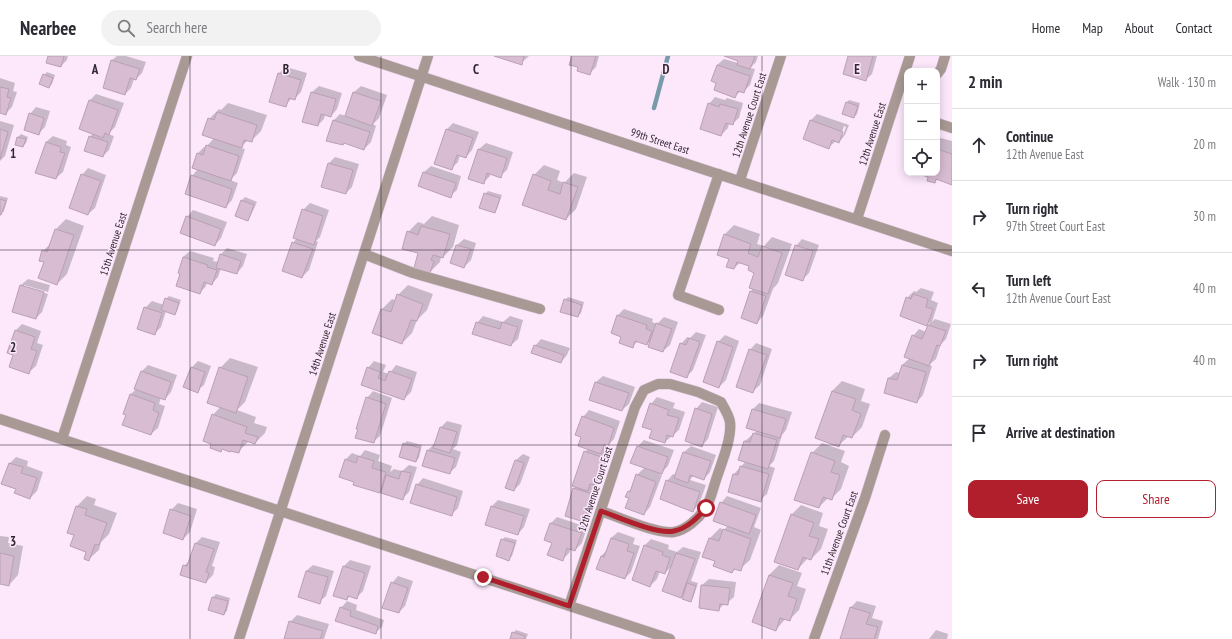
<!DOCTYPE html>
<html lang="en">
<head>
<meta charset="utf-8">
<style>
  body { margin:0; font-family:"PT Sans Narrow",sans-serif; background:#f2f2f3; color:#2b2b33 }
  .controls { position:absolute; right:12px; top:12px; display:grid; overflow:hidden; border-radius:8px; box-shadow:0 2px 10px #0003 }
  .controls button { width:36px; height:36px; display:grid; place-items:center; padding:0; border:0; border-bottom:1px solid #e1e1e2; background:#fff; color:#2b2b33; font:20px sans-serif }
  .stop { position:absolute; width:12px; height:12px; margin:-9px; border:3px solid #b11f2d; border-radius:50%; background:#fff }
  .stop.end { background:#b11f2d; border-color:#fff; box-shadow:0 1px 4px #0008 }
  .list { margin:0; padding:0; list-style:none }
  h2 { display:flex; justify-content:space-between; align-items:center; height:52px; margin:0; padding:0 16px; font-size:17px }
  h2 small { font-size:13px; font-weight:400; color:#7c7c81 }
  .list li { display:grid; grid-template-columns:26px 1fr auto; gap:12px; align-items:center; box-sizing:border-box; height:72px; padding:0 16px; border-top:1px solid #e1e1e2 }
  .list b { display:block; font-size:15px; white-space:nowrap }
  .list p { margin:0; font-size:13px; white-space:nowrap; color:#7c7c81 }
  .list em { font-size:13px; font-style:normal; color:#7c7c81 }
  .actions { display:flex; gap:8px; padding:12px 16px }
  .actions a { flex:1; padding:9px 0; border:1px solid #b11f2d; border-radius:8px; text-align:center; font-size:14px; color:#b11f2d }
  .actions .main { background:#b11f2d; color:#fff }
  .icon { flex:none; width:22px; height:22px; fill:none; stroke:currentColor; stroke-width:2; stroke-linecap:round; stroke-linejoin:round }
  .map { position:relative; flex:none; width:952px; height:583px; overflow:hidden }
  header { display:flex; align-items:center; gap:24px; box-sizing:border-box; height:56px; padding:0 20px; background:#fff; border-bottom:1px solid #e1e1e2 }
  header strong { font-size:19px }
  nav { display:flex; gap:22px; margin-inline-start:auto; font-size:14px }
  .search { width:280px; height:36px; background:#f2f2f3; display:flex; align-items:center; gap:10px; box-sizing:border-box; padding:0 14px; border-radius:22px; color:#7c7c81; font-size:15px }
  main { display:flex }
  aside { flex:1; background:#fff }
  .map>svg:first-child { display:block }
  .shadow { fill:#0003; fill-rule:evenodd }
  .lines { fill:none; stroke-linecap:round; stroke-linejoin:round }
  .stream { stroke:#799aa9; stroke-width:4.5 }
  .building { fill:#d8bcd1; stroke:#bb9fb5 }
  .minor-casing { stroke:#d7c4d6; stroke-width:11 }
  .minor { stroke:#a89994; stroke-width:10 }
  .route { stroke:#b11f2d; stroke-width:5 }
  .grid { fill:none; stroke:#302730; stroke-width:1; stroke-opacity:0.55 }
  .labels { text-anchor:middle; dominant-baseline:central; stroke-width:3; stroke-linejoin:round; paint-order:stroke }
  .street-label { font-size:11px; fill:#302730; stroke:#fce7fb }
  .grid-label { font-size:13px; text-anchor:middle; font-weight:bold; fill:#302730; stroke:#fce7fb; stroke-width:3; stroke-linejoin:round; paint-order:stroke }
</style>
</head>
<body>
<header>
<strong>Nearbee</strong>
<div class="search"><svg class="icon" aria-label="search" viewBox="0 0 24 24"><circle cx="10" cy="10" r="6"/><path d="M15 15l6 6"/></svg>Search here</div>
<nav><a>Home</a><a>Map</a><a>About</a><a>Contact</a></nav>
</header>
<main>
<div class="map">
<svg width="952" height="583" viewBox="0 0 952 583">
  <rect width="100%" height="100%" fill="#fce7fb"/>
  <path class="shadow" d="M49 0H68L67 4 61 10Z
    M117 0H126L146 6 142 17 136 23H134L131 32 125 38 112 4Z
    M498 0H529L521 7Z
    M573 0H599L596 11 589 18 579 11Z
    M727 0H758L756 6 750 12 755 13 750 29 744 35H741L735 40 718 27 712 25 717 9 724 3 738 7 739 4Z
    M849 0H877L872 18 865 24Z
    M286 11 307 17 301 36 294 43 292 42 285 50 279 17Z
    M47 16 55 19 52 28 49 31 44 19Z
    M0 22 15 27 13 35 17 36 12 51 5 58 0 56Z
    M319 30 342 37 337 53 331 60 325 58 324 63 318 69 303 65 312 36Z
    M361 30 387 39 379 62 373 68 376 70 371 86 364 93 345 87 343 88 327 84 334 64 340 58 346 60 354 36Z
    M96 38 124 47 115 71 108 78 114 80 109 94 103 100 90 81 93 77 90 44Z
    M715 41 725 44 727 42 743 47 739 62 732 68 729 67 728 72 721 79 709 48Z
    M849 44 860 47 857 58 854 61 846 47Z
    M228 47 267 59 261 75 251 85 248 84 240 92 245 93 237 117 230 124 238 127 232 144 226 151 192 120 198 113 193 112 198 97 204 91H206L214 82 209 63 219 53 221 54Z
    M36 51 50 55 45 71 38 78 30 58Z
    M817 58 849 69 845 79 839 86 836 85 829 91 804 83 811 64ZM844 70 846 71 843 79H841Z
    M0 65 14 69 5 100 0 105Z
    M453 67 479 76 472 94 466 101 460 99 458 106 451 113 446 74Z
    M21 78 28 81 26 87 23 90 18 81Z
    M53 80 67 85 66 89 71 91 63 116 56 122 46 86Z
    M937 81 952 85V128L938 123 934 126 930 120 919 117H937Z
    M486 87 513 96 507 114 500 120 491 117 490 120 483 127 469 122 479 93Z
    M335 101 359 108 352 131 346 137 322 130 329 107Z
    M544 109 560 115 557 124 564 127 574 117 587 121 576 153 566 163 534 119Z
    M431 110 461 120 457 134 450 140 419 130 424 116Z
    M88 112 106 119 95 152 88 158 82 119Z
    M488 135 502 139 497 153 494 156 485 138Z
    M0 140 8 142 4 155 1 158Z
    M245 141 257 146 250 161 247 164 236 159 242 144Z
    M310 147 329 154 320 181 316 185 318 186 309 214 302 221 293 187 297 182 303 154Z
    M193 154 227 166 221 182 215 189 187 161Z
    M432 160 459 169 453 191 443 201 441 200 440 206 430 216 408 176 418 166 424 168Z
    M66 163 84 170 67 218 57 228 45 205 43 195 52 186 56 173Z
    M734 169 760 178 757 188 764 190 772 181 792 188 778 227 773 233 763 260 757 267 750 236 753 233 755 216 750 209 741 206 734 212 730 203 724 179Z
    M464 183 476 187 471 204 464 211 451 206 457 189Z
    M802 183 819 189 809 217 802 224 796 190Z
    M227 192 247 198 243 210 237 217 221 212 218 221 212 228 207 226 206 230 200 237 181 217 183 201 190 195 214 202 213 205 219 206 221 198Z
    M28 223 50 229 48 236 24 229V231L48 238 42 256 36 262 13 255 21 229Z
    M408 229 433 238 427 254 417 264 412 277 402 287 374 277 382 253 392 243 396 245 398 239Z
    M921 232 934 236 931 244 938 247 932 266 935 263 951 268 946 283 941 288 936 303 929 309 932 310 923 339 917 346 885 336 889 322 896 316 900 317 902 309 910 302 913 280 919 273 926 276 930 265 927 269 907 242 914 235 916 236Z
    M169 240 181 244 177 255 174 258 166 255 161 271 154 278 145 252 152 245 164 249 166 243Z
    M568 241 584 246 581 257 578 260 565 244Z
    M624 253 653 263 652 266 657 268 664 261 678 266 670 289 663 295 651 284 647 288 638 285 633 290 623 281 612 277 618 259Z
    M483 260 503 266 510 260 523 264 518 283 511 289 477 267Z
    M22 268 41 275 37 287 43 289 36 310 29 316 14 299 15 275Z
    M696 276 706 279 693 314 686 321 681 288 687 281 690 282Z
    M725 279 739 285 726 324 719 331 718 286Z
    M541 283 570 292 567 299 561 306 535 290Z
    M756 287 772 293 760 329 753 335 750 294Z
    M230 302 258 311 245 346 237 354 256 361 254 367 267 371 265 377 255 387 249 385 238 396 213 359 221 350 220 312Z
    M198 305 211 310 204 329 197 335 184 331 192 311Z
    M374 305 386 309 383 316 389 318 396 309 417 316 411 336 404 343 362 328 368 312Z
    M148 309 177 319 171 336 165 343 161 341 159 348 165 350 158 372 151 378 127 359 131 338 135 334 142 315Z
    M603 320 635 331 629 348 622 354 590 343 596 326Z
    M842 325 865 333 861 345 870 348 862 371 852 381 849 380 839 389 816 381 832 335Z
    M373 335 392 342 380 380 373 386 367 342Z
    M657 341 675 347 673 352 685 356 679 374 665 386 653 374 651 348Z
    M702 346 718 351 708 383 702 390 696 353Z
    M759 347 792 356 786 374 782 379 774 405 769 410 775 412 767 438 760 444 734 418 746 405 740 403 745 385 752 379H753L757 374 748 371 753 353Z
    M589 354 620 365 614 383 604 394 610 396 601 421 593 430 599 431 590 458 584 465 566 459 574 432 576 430 585 396 588 393 583 381V361Z
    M447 365 462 369 457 389 453 393 461 396 456 411 449 417 428 394 434 388H436L441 371Z
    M644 384 674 394 668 410 660 418 662 419 650 451 644 458 630 442 628 436 632 432 637 419 645 411 632 407 638 390Z
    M407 385 422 389 419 402 416 405 404 388Z
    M822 387 845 395 841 406 849 410 841 433 831 443 828 442 819 451 812 397Z
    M691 390 716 399 710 416 704 423 694 419 690 424 706 429 699 448 693 455 667 425 673 418 676 419 684 396Z
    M365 394 380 399 378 405 392 410 390 416 394 413 402 415 409 409 417 411 409 436 403 442 383 432 379 436 356 425 345 404 352 397 360 400Z
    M523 398 530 401 520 428 514 434 516 404Z
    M16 401 28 405 27 410 43 416 37 435 30 442 17 433 3 428 10 407Z
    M423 422 463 435 458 452 451 459 417 429Z
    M87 440 96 443 94 449 117 457 109 478 101 486 99 494 89 503 88 495 75 479 68 476 77 450Z
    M727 440 761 452 754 471 761 474 750 504 740 513 736 512 732 516 716 505 710 482 720 472 724 474 728 469 721 447Z
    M498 444 530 453 524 471 518 478 492 450Z
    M178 447 197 453 190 476 183 483 171 454Z
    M801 449 823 457 819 470 828 473 821 493 811 503 808 502 798 513 791 459Z
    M557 461 587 471 582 487 575 494 571 492 569 497 563 503 553 486 545 483 551 467Z
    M618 476 635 482 633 488 640 490 631 516 625 522 601 500 607 494 611 482Z
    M0 480 9 481 8 487 23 490 18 519 9 529 0 527Z
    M202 481 220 486 212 510 215 511 213 519 206 526 184 510 191 503 196 487Z
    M505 481 517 484 512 500 509 503 502 484Z
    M651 483 669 489 668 493 677 496 683 491 701 496 691 525 698 527 693 542 690 545 685 536 681 541 673 509 665 517 660 515 657 523 650 530 645 489Z
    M350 504 371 510 363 535 356 542 350 540 347 543 344 510Z
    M313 509 334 515 326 540 319 546 306 515Z
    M779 509 802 517 797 530 806 533 799 554 789 564 786 562 776 574 769 519Z
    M398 520 413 525 405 550 399 556 392 527Z
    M709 523 736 526 734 541 727 547H725L719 553 702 529Z
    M216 538 230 542 227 555 224 558 210 554 213 541Z
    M347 545 357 549 356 554 384 564 382 571 375 577 337 564 341 552Z
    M857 545 876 550 872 562 883 565 878 583H841L851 551Z
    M297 559 329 568 324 583H288L290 566Z
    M516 574 528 578 526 583H511L513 577Z
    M936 574 948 578 947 583H929Z"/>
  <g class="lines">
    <path class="stream" d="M654 52 668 0"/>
  </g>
  <path class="building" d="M48 0H64L61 11 46 7Z
    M494 0H524L522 9Z
    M572 0H596L590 19 577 15 578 11 569 9Z
    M724 0H755L750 13 737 9 738 5Z
    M848 0H873L866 25 843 18Z
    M111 4 140 13 136 24 130 22 125 39 103 32Z
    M717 9 750 20 744 37 738 35 735 42 714 34 716 27 711 25Z
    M278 17 301 24 295 44 289 42 286 51 269 46Z
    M43 18 53 22 49 32 39 28Z
    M0 31 9 33 7 41 11 42 6 59 0 57Z
    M311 36 336 43 331 61 321 58 318 70 302 66Z
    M353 36 381 45 372 70 345 60Z
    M89 44 118 54 109 79 105 77 103 82 79 73Z
    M846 46 858 50 854 62 842 58Z
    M708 47 719 51 720 48 738 53 733 69 726 67 721 80 700 73Z
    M217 56 257 69 252 86 244 84 242 92 202 79 208 62 214 64Z
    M29 57 44 62 39 79 24 74Z
    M333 64 370 76 364 94 344 87 343 89 326 85Z
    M810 64 843 76 839 87 832 84 829 93 803 83Z
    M0 73 8 76 0 103Z
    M446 73 473 82 466 102 457 99 452 114 434 108Z
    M89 80 108 86 103 101 84 95Z
    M17 81 26 83 23 91 15 89Z
    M46 86 61 91 60 96 65 97 56 123 35 117Z
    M206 89 239 100 231 125 192 112 197 97 203 99Z
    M478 93 507 102 501 122 487 117 484 128 468 123Z
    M937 93 952 98V129L936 123 935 127 927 125 928 121 916 117H937Z
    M328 107 353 114 346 138 321 131Z
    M423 116 456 127 451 142 418 130Z
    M81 118 101 125 88 159 69 152Z
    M533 118 551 125 548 134 560 138 563 126 578 131 566 164 522 149Z
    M191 119 232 133 226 152 185 138Z
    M484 137 500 142 495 157 479 152Z
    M0 143 6 145 1 159H0Z
    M241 144 254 149 248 165 235 160Z
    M302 153 323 160 314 189 293 182Z
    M186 160 221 173 215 190 180 177Z
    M421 170 450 178 443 202 433 199 431 204 434 205 430 217 414 212 418 197 402 193 407 175 418 179Z
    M55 173 74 179 57 229 38 222 44 206 39 205 42 194 47 196Z
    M724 178 751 188 748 197 758 201 762 190 782 197 768 238 749 232 754 217 748 214 749 210 737 206 734 213 726 211 729 203 717 199Z
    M292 186 313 193 302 222 282 215Z
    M456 189 471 193 464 212 450 207Z
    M795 189 813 195 803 225 785 219Z
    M220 198 241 205 237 218 216 212Z
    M183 201 208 209 207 211 217 214 212 229 204 226 200 238 176 230 180 218 178 217Z
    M20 229 44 236 36 263 12 256Z
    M750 235 766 240 757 268 741 262Z
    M397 238 423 248 417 265 411 264 402 288 372 277 381 253 391 256Z
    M913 238 928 243 926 251 933 253 927 270 900 260 906 241 911 243Z
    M165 242 179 247 175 259 161 254Z
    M564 243 582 249 578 261 560 256Z
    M144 251 162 257 155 279 137 273Z
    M617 259 647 269 646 273 652 275 647 289 635 285 633 292 619 287 621 281 611 277Z
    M476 266 500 273 502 266 518 271 511 290 472 278Z
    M656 267 672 273 663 296 648 291Z
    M928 269 946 275 940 290 937 289 929 310 904 301 912 279 922 283Z
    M15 274 35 281 31 293 37 295 29 318 9 311 13 299 7 297Z
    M689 282 700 286 687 322 670 316 680 287 686 289Z
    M717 285 733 291 719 332 703 326Z
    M534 289 564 299 561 307 531 297Z
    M749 293 767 299 753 337 736 331Z
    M902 309 926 316 917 347 884 337 888 322 897 324Z
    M191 311 205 316 198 337 183 331Z
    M219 311 248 321 236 357 207 347Z
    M367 311 380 316 378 322 385 325 389 315 412 323 404 344 361 329Z
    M141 315 171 326 165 344 134 333Z
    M595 326 629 337 622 355 589 344Z
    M832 335 856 343 852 354 861 358 852 382 843 379 839 391 815 382Z
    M130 338 155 347 153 354 159 357 151 379 122 369 126 359 123 358Z
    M366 341 386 348 374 387 355 382 358 373H356Z
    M650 347 669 354 667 359 679 362 673 381 667 379 665 387 649 382 652 374 642 371Z
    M695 352 712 358 702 391 685 385Z
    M752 353 786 363 780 382 746 372Z
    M212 358 247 371 245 377 258 381 255 388 243 384 239 397 230 395V396L222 393 221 396 210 392 211 388 203 385Z
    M582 360 614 372 608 391 604 389 601 398 578 390 581 381 575 379Z
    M440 371 457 376 450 397 433 392Z
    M753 377 777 384 768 413 738 404 744 385 750 386Z
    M403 387 420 392 416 406 399 401Z
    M637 390 668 401 662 418 630 407Z
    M427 394 455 402 450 418 422 410Z
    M584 395 604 402 595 429 590 428 588 435 572 430Z
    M683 396 711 405 704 424 690 419 688 427 674 422Z
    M811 396 835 405 831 416 840 419 832 444 823 441 819 452 794 444Z
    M358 400 374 405 372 412 386 416 380 437 353 429 354 426 339 421 345 403 356 407Z
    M515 404 524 407 514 435 505 432Z
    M9 407 23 411 21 417 37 422 30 443 14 437 16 433 1 428Z
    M740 410 769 418 761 446 728 436 733 418 738 419Z
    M401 415 411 417 403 444 381 437 386 419 399 423Z
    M636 418 656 426 644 459 625 452 629 442 625 441 628 435 630 436Z
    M666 424 700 436 693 456 660 443Z
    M416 428 457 441 452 460 410 447Z
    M573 432 593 438 584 466 565 460Z
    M720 446 756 459 749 478 713 465Z
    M76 450 87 453 85 459 107 467 99 489 95 488 89 505 84 503 86 496 70 490 74 479 67 477Z
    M491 450 524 460 518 479 485 469Z
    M170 453 191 460 183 484 163 477Z
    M791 458 814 467 809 480 819 483 811 504 803 501 798 514 774 506Z
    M550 467 582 477 575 495 567 492 563 505 547 499 552 487 544 484Z
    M723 473 751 483 741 515 734 513 732 517 713 510 715 505 702 501 709 482 719 485Z
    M611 482 629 488 627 495 634 497 625 523 596 513 601 500 604 501Z
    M501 483 515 487 509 505 496 500Z
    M195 487 214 493 206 516 209 517 206 527 180 519 183 509 187 510Z
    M644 489 663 496 662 499 670 502 665 518 656 515 650 531 632 524Z
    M0 497 14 500 9 530 0 528Z
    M676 497 695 503 681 542 662 535Z
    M343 510 365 517 357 543 348 540 347 544 333 540Z
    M306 515 328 521 320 548 298 541Z
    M769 519 793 527 788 540 797 543 790 565 780 562 776 575 752 566Z
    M391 526 408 532 399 557 382 552Z
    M687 527 696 530 691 546 682 543Z
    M701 529 730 532 728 549 720 548 719 555 699 552Z
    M212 541 228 545 224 559 208 554Z
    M340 551 351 555 350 560 378 570 376 578 335 565Z
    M850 551 870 557 866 568 878 571 874 583H840Z
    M289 565 323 575 320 583H284Z
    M512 576 525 580 524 583H510Z"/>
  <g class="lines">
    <defs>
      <path id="minor" d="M359 0 952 195
        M937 18 941 13 945 0
        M937 67 952 72
        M740 124 781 0
        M857 163 910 0
        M364 198 413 217 540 253
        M719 254 678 239 719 118
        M0 363 670 583
        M62 383 187 0
        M569 550 635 351 644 334 658 328H670L698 336 721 346C724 352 729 359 730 366 732 384 720 410 715 427 712 436 710 446 705 453 698 463 686 474 674 476 656 478 619 461 601 455
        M239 583 428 0
        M814 583 865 442 885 379"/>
    </defs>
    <use href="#minor" class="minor-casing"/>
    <use href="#minor" class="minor"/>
  </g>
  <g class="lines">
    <path class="route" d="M483 521 569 550 601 455C618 461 658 479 674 475 688 472 697 462 706 452"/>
  </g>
  <path class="grid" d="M190 0V583M381 0V583M571 0V583M762 0V583M0 194H952M0 389H952"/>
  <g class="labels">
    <g class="street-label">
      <text transform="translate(749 59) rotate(-72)">12th Avenue Court East</text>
      <text transform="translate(872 78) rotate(-72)">12th Avenue East</text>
      <text transform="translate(660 85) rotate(18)">99th Street East</text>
      <text transform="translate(113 188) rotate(-72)">15th Avenue East</text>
      <text transform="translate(322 288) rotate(-72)">14th Avenue East</text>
      <text transform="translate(595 433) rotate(-72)">12th Avenue Court East</text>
      <text transform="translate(839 477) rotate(-70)">11th Avenue Court East</text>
    </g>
  </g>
  <g class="grid-label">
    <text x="95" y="18">A</text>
    <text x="286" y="18">B</text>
    <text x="476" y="18">C</text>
    <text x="666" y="18">D</text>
    <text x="857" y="18">E</text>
    <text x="13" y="102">1</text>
    <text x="13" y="296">2</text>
    <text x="13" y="490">3</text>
  </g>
</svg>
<div class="controls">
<button>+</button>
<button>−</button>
<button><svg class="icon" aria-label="locate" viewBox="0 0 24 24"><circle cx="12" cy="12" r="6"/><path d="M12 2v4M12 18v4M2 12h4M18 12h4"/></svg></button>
</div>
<div class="stop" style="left:706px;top:452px"></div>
<div class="stop end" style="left:483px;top:521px"></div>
</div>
<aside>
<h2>2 min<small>Walk · 130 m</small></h2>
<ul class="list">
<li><svg class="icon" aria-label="ahead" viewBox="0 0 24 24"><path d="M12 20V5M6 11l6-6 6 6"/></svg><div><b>Continue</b><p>12th Avenue East</p></div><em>20 m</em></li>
<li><svg class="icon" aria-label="right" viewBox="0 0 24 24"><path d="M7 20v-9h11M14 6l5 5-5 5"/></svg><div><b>Turn right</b><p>97th Street Court East</p></div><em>30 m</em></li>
<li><svg class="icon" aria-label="left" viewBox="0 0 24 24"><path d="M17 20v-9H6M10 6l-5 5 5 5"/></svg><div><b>Turn left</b><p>12th Avenue Court East</p></div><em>40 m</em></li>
<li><svg class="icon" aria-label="right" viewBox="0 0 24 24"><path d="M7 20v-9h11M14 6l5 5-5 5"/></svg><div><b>Turn right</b></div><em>40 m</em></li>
<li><svg class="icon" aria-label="arrive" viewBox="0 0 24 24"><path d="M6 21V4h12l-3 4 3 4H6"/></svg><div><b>Arrive at destination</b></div></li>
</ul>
<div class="actions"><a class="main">Save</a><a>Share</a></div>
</aside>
</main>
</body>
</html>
